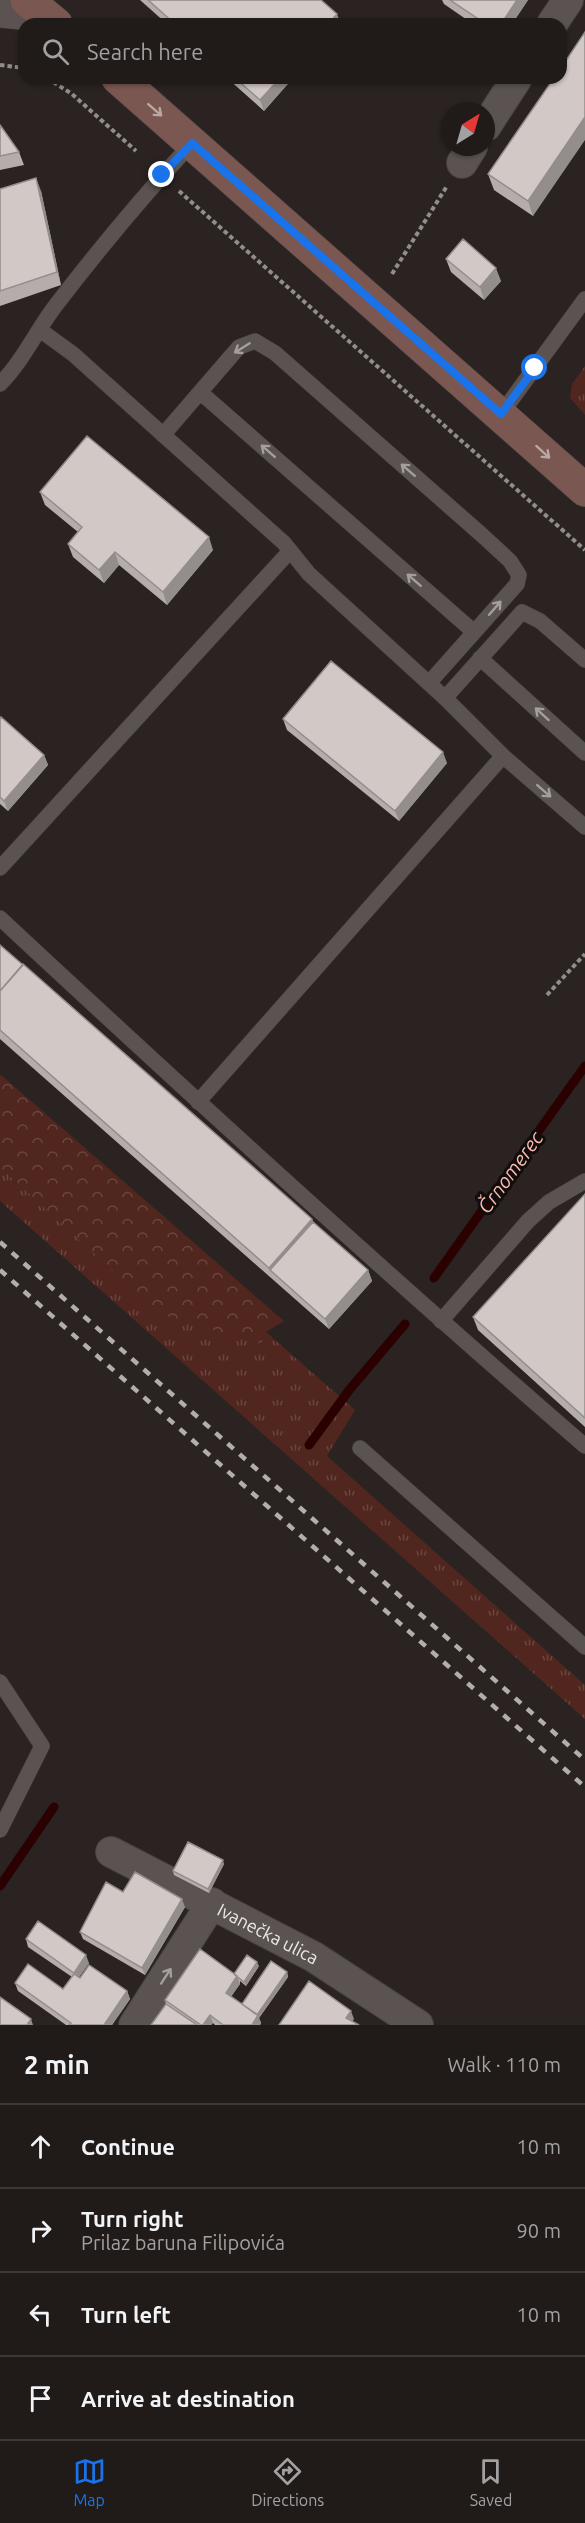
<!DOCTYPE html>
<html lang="en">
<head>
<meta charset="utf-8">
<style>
  body { margin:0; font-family:Ubuntu,sans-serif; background:#282322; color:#f1f3f6 }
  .compass { position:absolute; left:441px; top:102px; width:54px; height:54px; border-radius:50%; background:#201a19; box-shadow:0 2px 4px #0004; rotate:37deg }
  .stop { position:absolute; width:18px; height:18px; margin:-14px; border:4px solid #1a73e8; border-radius:50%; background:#fff }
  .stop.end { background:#1a73e8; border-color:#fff; box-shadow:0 2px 6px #0008 }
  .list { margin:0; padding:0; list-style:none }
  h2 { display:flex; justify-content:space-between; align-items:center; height:78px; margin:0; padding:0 24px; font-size:26px }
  h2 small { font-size:20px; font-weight:400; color:#a2a1a2 }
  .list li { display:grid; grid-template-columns:39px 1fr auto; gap:18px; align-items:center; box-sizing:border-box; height:84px; padding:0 24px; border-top:2px solid #3d3838 }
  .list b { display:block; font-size:22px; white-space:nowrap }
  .list p { margin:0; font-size:20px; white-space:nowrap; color:#a2a1a2 }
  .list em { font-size:20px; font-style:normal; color:#a2a1a2 }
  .icon { flex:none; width:33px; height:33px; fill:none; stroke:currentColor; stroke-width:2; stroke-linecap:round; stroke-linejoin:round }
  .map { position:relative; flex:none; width:585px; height:2025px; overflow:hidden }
  .search { position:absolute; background:#201a19; box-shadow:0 2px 4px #0004; left:18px; right:18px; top:18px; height:66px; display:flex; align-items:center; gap:15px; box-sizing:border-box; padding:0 21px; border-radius:18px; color:#a2a1a2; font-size:22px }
  .sheet { height:414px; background:#201a19 }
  nav { display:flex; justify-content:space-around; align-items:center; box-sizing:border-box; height:84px; border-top:2px solid #3d3838; background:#201a19; font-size:16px; color:#a2a1a2 }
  nav a { display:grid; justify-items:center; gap:3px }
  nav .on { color:#1a73e8 }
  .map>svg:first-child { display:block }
  .grass { fill:url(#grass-tufts) }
  .forest { fill:url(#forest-crowns) }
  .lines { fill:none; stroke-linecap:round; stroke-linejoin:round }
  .stream { stroke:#2a0000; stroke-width:9 }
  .service-casing { stroke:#474140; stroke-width:16 }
  .minor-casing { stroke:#474140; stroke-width:32 }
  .tertiary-casing { stroke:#474140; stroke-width:34 }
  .secondary-casing { stroke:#474140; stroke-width:34 }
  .path { stroke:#928d8b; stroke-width:4; stroke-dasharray:4.5 3; stroke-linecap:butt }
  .service { stroke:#5b5351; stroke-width:15 }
  .minor { stroke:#5b5351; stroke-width:30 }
  .tertiary { stroke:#5b5351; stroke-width:33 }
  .secondary { stroke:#7a5751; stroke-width:33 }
  .rail { stroke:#b3aeac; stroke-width:4.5; stroke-dasharray:8 8; stroke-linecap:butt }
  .wall { fill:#b5adab }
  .shaded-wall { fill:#938d8b }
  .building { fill:#d2c9c7; stroke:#938d8b; stroke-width:1.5 }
  .oneway { stroke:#b9a7a4 }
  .oneway2 { stroke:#a49e9c }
  .route { stroke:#1a73e8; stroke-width:8 }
  .labels { text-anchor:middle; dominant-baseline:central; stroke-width:6; stroke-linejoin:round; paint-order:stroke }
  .street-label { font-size:18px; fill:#ede8e7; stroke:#100d0c }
  .water-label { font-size:20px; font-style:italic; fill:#fcbcb0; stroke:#100d0c }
</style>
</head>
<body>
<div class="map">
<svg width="585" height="2025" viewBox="0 0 585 2025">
  <defs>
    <pattern id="grass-tufts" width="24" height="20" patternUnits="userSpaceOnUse" patternTransform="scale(1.5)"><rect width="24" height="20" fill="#50261e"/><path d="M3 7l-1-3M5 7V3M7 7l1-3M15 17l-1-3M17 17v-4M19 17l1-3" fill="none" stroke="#6a463f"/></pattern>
    <pattern id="forest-crowns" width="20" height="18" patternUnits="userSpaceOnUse" patternTransform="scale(1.5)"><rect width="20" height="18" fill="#50261e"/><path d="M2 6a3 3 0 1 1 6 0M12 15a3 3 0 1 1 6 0" fill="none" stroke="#6a463f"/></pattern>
  </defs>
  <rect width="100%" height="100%" fill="#2a2321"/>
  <path class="grass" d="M585 366V415L570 398 572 384Z
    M0 1167 80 1239 260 1344 266 1332 355 1410 327 1456 585 1685V1719L0 1201Z"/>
  <path class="forest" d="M0 1074 284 1321 266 1332 261 1344 160 1314 0 1167Z"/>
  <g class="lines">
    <path class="stream" d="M434 1278 585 1066
      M309 1445 350 1389 405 1324
      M0 1886 54 1807"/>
    <defs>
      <path id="service" d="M40 330 73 354 284 543 309 574 445 698 503 756 585 827
        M0 384C23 361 36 331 56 305 99 249 144 195 192 143
        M200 392 474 632
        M501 414 585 299
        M163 435 239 347 255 341 275 353 483 536 510 561 519 575 517 584 429 683
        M480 658 585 753
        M445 698 522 612 540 621 585 660
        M0 868 290 551
        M0 918C192 1097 386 1274 585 1446
        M198 1102 503 756
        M441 1321 528 1221 549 1202 585 1181
        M360 1448 585 1647
        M0 1682 42 1746 0 1830"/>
      <g id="minor">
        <path d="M552 24 568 0"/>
        <path d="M486 126 517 78"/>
        <path d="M462 163 472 147"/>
        <path id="s1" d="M111 1852 314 1957 418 2025"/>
        <path d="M134 2025 212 1903"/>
      </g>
      <path id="tertiary" d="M0 11 22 13 54 23"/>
      <path id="secondary" d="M27 0 56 24
        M118 78 585 490"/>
    </defs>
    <use href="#service" class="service-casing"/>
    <use href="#minor" class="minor-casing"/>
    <use href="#tertiary" class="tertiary-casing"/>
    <use href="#secondary" class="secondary-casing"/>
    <path class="path" d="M0 65 24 68
      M47 78 72 94 136 151
      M179 191 585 550
      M392 274 447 186
      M547 995 585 954"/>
    <use href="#service" class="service"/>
    <use href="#minor" class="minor"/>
    <use href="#tertiary" class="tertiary"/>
    <use href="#secondary" class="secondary"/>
    <path class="rail" d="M0 1242 585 1760
      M0 1270 585 1787"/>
  </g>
  <path class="wall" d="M140 0H321L341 24H167Z
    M442 0H528L512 24H473L444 4Z
    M227 78H293L264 111Z
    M554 78 533 216 494 190 488 174Z
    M0 125 19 152 24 165 0 170Z
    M0 189 41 191 61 285 0 306Z
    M446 259 501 281 484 300 451 272Z
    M40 492 213 550 167 605 119 565 104 583 73 557 68 544 78 532 45 505Z
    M0 719 44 755 48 765 8 811 0 804Z
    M283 719 447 763 399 821 287 730Z
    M0 945 312 1219 313 1222 368 1270 372 1281 329 1329 0 1039Z
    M585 1194V1427L478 1330 473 1317Z
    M224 1864 209 1893 174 1875 173 1871Z
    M123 1892 185 1907 145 1975 83 1939 80 1932Z
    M26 1939 89 1963 79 1977 127 1991 130 1999 112 2025H66L18 1991 15 1983 63 1989 72 1977 28 1947Z
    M259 1966 246 1986 240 1981V1984L231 1996 242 2004 287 1972 288 1977 259 2018 261 2023 260 2025H215L213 2023 211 2025H151L166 2004 165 2000 234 1974Z"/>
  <path class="shaded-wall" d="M517 0H528L512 24H501Z
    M337 14 341 24H328Z
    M280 78H293L264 111 260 100Z
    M585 117V140L533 216 528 201Z
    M36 178 41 191 61 285 57 272Z
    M496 268 501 281 484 300 480 287Z
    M209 537 213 550 167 605 163 592Z
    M115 552 119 565 104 583 99 570Z
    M443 752 447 763 399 821 395 811Z
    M44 755 48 765 8 811 4 801Z
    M312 1219 317 1232 270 1270 274 1280 269 1268Z
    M368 1270 372 1281 329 1329 325 1319Z
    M223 1860 224 1864 209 1893 208 1889Z
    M182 1899 185 1907 145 1975 142 1968Z
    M86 1955 89 1963 77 1980 74 1973Z
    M257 1962 259 1966 246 1986 244 1982Z
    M287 1972 288 1977 259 2018 261 2023 260 2025H252L256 2016Z
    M237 1976 240 1984 229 2000 226 1993Z
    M127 1991 130 1999 112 2025H104Z
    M351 2011 354 2019 350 2025 346 2018Z
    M210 2015 213 2023 211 2025H203Z
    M31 2019 33 2025H27Z"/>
  <path class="building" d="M148 0H321L337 14 328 24H175Z
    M450 0H517L501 24H486Z
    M585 32V117L528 201 488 174 554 78H561V68Z
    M235 78H280L260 100Z
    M0 125 19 152 0 156Z
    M36 178 57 272 0 291V189Z
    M463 239 496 268 480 287 446 259Z
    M87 436 209 537 163 592 115 552 99 570 68 544 82 527 40 492Z
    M331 661 443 752 395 811 283 719Z
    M1 717 44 755 4 801 0 797V719Z
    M0 945 23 965 0 991Z
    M23 964 312 1219 269 1268 0 1030V991Z
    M585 1194V1418L473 1317Z
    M313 1222 368 1270 325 1319 270 1270Z
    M188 1842 223 1860 208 1889 173 1871Z
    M135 1872 182 1899 142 1968 80 1932 106 1882 123 1892Z
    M38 1921 86 1955 74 1973 26 1939Z
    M200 1949 237 1976 226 1993 258 2015 252 2025H223L210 2015 203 2025H201L165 2000Z
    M247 1955 257 1962 244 1982 234 1974Z
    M271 1961 287 1972 257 2015 242 2004Z
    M28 1964 63 1989 74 1974 80 1978 89 1965 127 1991 104 2025H69L71 2023 15 1983Z
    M309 1981 351 2011 346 2018 359 2025H279Z
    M0 1997 31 2019 27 2025H0Z
    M166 2004 197 2025H151Z"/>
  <defs><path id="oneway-shaft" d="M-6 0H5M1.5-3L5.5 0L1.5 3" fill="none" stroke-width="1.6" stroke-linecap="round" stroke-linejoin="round" transform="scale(1.5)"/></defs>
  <g class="oneway">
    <use href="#oneway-shaft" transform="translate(155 110) rotate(41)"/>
    <use href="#oneway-shaft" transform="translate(543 452) rotate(42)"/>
  </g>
  <g class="oneway2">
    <use href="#oneway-shaft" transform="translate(242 348) rotate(148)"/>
    <use href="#oneway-shaft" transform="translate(268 451) rotate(-139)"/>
    <use href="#oneway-shaft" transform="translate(408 470) rotate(-139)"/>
    <use href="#oneway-shaft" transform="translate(414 580) rotate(-139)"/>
    <use href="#oneway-shaft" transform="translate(495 608) rotate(-49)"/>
    <use href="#oneway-shaft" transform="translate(542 714) rotate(-138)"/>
    <use href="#oneway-shaft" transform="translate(544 791) rotate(41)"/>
    <use href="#oneway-shaft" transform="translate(166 1976) rotate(-57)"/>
  </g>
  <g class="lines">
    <path class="route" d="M162 175 192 143 501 414 535 368"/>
  </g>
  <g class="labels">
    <g class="street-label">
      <text stroke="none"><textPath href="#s1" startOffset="177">Ivanečka ulica</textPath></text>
    </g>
    <g class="water-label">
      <text transform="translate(510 1172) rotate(-54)">Črnomerec</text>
    </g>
  </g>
</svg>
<svg class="compass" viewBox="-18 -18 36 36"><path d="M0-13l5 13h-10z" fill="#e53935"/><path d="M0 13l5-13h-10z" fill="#a2a1a2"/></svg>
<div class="stop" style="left:535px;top:368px"></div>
<div class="stop end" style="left:162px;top:175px"></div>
<div class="search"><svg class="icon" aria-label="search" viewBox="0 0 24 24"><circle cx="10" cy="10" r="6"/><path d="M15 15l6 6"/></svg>Search here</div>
</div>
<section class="sheet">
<h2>2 min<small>Walk · 110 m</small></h2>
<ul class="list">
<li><svg class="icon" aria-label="ahead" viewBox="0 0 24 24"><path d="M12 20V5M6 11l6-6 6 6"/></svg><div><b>Continue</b></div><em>10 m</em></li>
<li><svg class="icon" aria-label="right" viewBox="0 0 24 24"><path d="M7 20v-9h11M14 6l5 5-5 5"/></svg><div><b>Turn right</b><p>Prilaz baruna Filipovića</p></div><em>90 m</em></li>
<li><svg class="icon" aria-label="left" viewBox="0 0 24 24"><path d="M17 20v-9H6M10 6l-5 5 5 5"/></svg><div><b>Turn left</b></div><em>10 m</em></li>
<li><svg class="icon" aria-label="arrive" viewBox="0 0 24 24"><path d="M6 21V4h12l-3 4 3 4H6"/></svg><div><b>Arrive at destination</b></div></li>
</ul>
</section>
<nav>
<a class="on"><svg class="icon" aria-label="map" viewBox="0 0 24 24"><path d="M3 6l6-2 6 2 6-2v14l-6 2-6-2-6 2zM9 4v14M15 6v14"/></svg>Map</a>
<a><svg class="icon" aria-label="directions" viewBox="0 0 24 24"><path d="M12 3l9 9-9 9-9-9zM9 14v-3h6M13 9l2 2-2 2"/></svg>Directions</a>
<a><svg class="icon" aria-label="saved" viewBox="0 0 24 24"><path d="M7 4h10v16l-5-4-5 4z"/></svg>Saved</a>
</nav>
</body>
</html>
